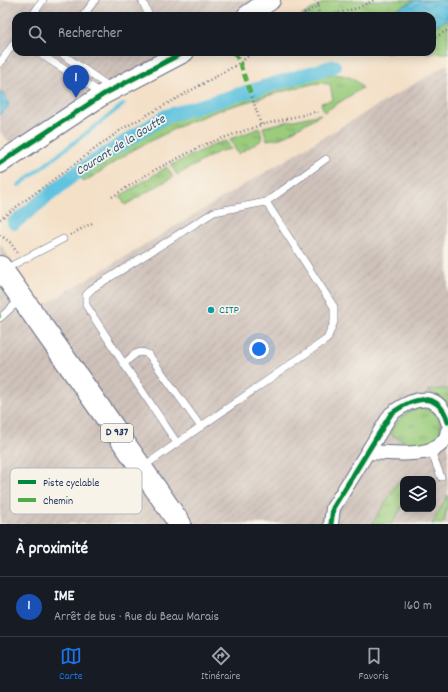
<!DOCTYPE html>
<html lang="fr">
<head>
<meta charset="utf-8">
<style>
  body { margin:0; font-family:Dekko,sans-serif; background:#242831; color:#f1f3f6 }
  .controls { position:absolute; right:12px; bottom:12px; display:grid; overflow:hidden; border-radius:8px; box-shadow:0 2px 10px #0003 }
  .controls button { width:36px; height:36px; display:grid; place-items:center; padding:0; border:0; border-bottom:1px solid #363941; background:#171b24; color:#f1f3f6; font:20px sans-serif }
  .you { position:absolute; left:259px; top:349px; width:14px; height:14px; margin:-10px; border:3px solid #fff; border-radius:50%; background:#1a73e8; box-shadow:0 0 0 6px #1a73e833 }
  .badge { display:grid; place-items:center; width:26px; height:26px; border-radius:50%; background:#1a73e8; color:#fff; font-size:13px; font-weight:700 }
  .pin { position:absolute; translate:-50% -33px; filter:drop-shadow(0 1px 2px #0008) }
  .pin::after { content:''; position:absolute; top:21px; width:14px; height:12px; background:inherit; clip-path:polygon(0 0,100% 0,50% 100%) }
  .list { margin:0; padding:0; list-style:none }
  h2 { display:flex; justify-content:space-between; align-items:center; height:52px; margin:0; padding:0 16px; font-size:17px }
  h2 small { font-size:13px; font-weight:400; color:#9ea1a6 }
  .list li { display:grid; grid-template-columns:26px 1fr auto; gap:12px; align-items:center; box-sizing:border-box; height:60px; padding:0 16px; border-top:1px solid #363941 }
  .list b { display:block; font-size:15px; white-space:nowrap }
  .list p { margin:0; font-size:13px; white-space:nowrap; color:#9ea1a6 }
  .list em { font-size:13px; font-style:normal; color:#9ea1a6 }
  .icon { flex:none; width:22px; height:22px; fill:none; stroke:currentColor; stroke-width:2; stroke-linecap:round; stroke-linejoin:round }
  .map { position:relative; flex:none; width:448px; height:524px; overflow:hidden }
  .search { position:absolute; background:#171b24; box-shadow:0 2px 10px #0003; left:12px; right:12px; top:12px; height:44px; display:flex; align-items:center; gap:10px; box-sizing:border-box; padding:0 14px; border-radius:12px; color:#9ea1a6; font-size:15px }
  .sheet { height:112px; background:#171b24 }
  nav { display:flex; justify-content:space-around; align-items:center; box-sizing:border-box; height:56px; border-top:1px solid #363941; background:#171b24; font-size:11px; color:#9ea1a6 }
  nav a { display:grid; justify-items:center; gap:2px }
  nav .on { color:#1a73e8 }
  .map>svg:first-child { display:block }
  .industrial { fill:url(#industrial-furrows); fill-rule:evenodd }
  .grass { fill:url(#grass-tufts); stroke:#5a7e6d }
  .water { fill:url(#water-waves); stroke:#3e799e }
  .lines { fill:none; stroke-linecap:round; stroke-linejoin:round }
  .stream { stroke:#60c3df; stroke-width:4 }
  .canal { stroke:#60c3df; stroke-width:14 }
  .lane-casing { stroke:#676d83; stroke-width:8 }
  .street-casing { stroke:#676d83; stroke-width:16 }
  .secondary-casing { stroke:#676d83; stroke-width:22 }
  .primary-casing { stroke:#676d83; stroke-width:24 }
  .path { stroke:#676d83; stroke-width:2.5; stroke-dasharray:1 3; stroke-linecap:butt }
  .lane { stroke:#fff; stroke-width:7 }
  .street { stroke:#fff; stroke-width:14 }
  .secondary { stroke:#fff; stroke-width:20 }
  .primary { stroke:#fff; stroke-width:22 }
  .quiet { stroke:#52ab49; stroke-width:4; stroke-dasharray:8 4; stroke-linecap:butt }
  .cycleway-casing { stroke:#f7f3e8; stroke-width:8 }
  .cycleway { stroke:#00873e; stroke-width:5 }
  .culture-dot { fill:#0f9aa8; stroke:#f7f3e8; stroke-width:1.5 }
  .labels { text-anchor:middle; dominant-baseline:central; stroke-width:3.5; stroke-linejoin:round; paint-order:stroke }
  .shield { fill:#f7f3e8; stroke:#5d6a87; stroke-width:1 }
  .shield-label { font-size:11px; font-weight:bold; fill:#1b2f5e }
  .culture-label { font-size:12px; fill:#0d838f; stroke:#f7f3e8; text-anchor:start }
  .water-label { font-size:13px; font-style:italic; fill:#2c547e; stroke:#f7f3e8 }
  .key { fill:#f7f3e8; stroke:#b5b8bf; stroke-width:1 }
  .key-label { font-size:11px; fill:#1b2f5e }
</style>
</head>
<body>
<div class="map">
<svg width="448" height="524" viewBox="0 0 448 524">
  <defs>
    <pattern id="industrial-furrows" width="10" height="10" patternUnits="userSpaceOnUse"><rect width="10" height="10" fill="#cec1ba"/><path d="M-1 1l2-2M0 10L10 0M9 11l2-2" fill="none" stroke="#b0a6a2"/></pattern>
    <pattern id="grass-tufts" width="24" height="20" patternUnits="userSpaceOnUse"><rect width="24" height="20" fill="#9acc7c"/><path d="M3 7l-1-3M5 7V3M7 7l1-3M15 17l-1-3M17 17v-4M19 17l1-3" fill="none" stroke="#7da669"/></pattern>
    <pattern id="water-waves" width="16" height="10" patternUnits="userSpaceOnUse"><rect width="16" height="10" fill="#60c3df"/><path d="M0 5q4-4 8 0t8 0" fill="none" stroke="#4e9fb8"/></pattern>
  </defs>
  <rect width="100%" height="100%" fill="#f7f3e8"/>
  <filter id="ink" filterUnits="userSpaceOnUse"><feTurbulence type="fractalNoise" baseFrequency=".025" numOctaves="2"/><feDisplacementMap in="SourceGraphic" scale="8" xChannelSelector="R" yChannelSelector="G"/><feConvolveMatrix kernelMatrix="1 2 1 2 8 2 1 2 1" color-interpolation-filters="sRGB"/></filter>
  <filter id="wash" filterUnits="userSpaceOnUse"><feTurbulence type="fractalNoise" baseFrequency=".012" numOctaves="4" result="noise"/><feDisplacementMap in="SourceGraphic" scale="16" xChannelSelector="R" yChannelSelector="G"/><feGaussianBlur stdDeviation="0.9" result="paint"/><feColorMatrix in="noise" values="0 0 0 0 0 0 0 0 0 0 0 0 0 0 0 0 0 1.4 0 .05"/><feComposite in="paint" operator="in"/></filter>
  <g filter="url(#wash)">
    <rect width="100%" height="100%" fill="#f4e0c7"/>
    <path class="industrial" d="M0 0H270L247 16H16V52H184L17 153 2 133 0 134Z
      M448 64V524H0V243L41 307 317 141ZM403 479H433V509H403Z"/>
    <path class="grass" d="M332 0H448V53L375 52H432V16H301L319 5Z
      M327 73C340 75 355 75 362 88L324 112 321 103 333 100 330 84 316 83 284 91 222 109 186 123 135 149 84 182 80 177 149 132 186 114 253 92 313 75Z
      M321 114 281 138 267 140 263 127Z
      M260 128 262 140 238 154 230 139Z
      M226 141 231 149 220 151 177 175 171 165 215 144Z
      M167 167 173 177 125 205 120 196Z
      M439 389H448V405L442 398 427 391Z
      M419 408C436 409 444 419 439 436 422 453 410 444 392 435L391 431C398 420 406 411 419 408Z
      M403 480V505L392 524H372L398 482Z
      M448 495V502L443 524H432Z"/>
    <path class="water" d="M416 0H448V19L432 28V16H381Z
      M0 91 5 94 9 106 0 115Z"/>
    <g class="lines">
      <path class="stream" d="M19 185 124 104"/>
      <path class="canal" d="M14 223 79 171 166 116 334 66"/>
    </g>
  </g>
  <g filter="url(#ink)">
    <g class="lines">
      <defs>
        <path id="lane" d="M142 0 149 16
          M32 16 43 0
          M83 16 95 0
          M37 52 103 94
          M59 52 111 88
          M0 63 16 40
          M266 202 326 159
          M5 269 63 239
          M0 318 21 299
          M124 364C133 356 138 348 149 355L201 427
          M431 451 441 477
          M144 466 327 339 334 322V307L266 202 214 212 93 288 86 295V305L124 364 177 443"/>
        <path id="street" d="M368 452C389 452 433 460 445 439 447 437 447 433 448 431
          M331 524 333 508 391 414C412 398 438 389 448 422"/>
        <path id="secondary" d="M247 16 270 0
          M0 163 104 94 184 52"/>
        <path id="primary" d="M0 267 106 417 180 524"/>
      </defs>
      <use href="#lane" class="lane-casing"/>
      <use href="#street" class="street-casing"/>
      <use href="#secondary" class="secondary-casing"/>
      <use href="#primary" class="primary-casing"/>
      <path class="path" d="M315 0 319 5 318 16
        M301 16 319 5
        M327 16 358 8 374 0
        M432 39 448 30
        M252 97 261 125
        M112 197 151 172 206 144 261 125 319 111
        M0 219 122 129 240 63 253 52
        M0 235 11 243 17 253
        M70 235 94 222"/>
      <use href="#lane" class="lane"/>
      <use href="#street" class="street"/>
      <use href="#secondary" class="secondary"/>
      <use href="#primary" class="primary"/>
      <path class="quiet" d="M234 52 240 63 252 97
        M0 316H1"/>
      <defs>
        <path id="cycleway" d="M0 163 104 94 184 52
          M331 524 333 508 391 414C412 398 438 389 448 422"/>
      </defs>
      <use href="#cycleway" class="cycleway-casing"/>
      <use href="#cycleway" class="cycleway"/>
    </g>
  </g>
  <circle class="culture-dot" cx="211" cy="310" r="4"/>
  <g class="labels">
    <rect class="shield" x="101" y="424" width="32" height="18" rx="3"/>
    <g class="shield-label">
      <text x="117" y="433">D 937</text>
    </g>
    <g class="culture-label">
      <text x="219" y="310">CITP</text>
    </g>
    <g class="water-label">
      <text transform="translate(121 146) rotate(-32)">Courant de la Goutte</text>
    </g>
  </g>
  <rect x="10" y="468" width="132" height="46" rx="6" class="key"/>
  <rect x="18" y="480" width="18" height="4" fill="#00873e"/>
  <rect x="18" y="498" width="18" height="4" fill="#52ab49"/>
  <g class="key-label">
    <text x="43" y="486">Piste cyclable</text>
    <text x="43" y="504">Chemin</text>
  </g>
</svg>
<div class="controls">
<button><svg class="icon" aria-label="layers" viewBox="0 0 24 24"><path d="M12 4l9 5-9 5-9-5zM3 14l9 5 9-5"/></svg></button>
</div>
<div class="you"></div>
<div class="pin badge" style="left:76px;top:98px;background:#1a4fb4">1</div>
<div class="search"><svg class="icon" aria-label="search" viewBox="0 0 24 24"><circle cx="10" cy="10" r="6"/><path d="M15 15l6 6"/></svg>Rechercher</div>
</div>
<section class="sheet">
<h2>À proximité<small></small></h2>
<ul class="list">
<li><span class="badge" style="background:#1a4fb4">1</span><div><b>IME</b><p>Arrêt de bus · Rue du Beau Marais</p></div><em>160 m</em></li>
</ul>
</section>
<nav>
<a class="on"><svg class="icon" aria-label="map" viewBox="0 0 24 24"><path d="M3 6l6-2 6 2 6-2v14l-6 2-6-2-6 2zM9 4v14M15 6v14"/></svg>Carte</a>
<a><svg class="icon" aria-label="directions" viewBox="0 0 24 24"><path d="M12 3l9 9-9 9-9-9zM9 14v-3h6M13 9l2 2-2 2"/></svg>Itinéraire</a>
<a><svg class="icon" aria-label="saved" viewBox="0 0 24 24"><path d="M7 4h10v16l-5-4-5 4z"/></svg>Favoris</a>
</nav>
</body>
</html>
